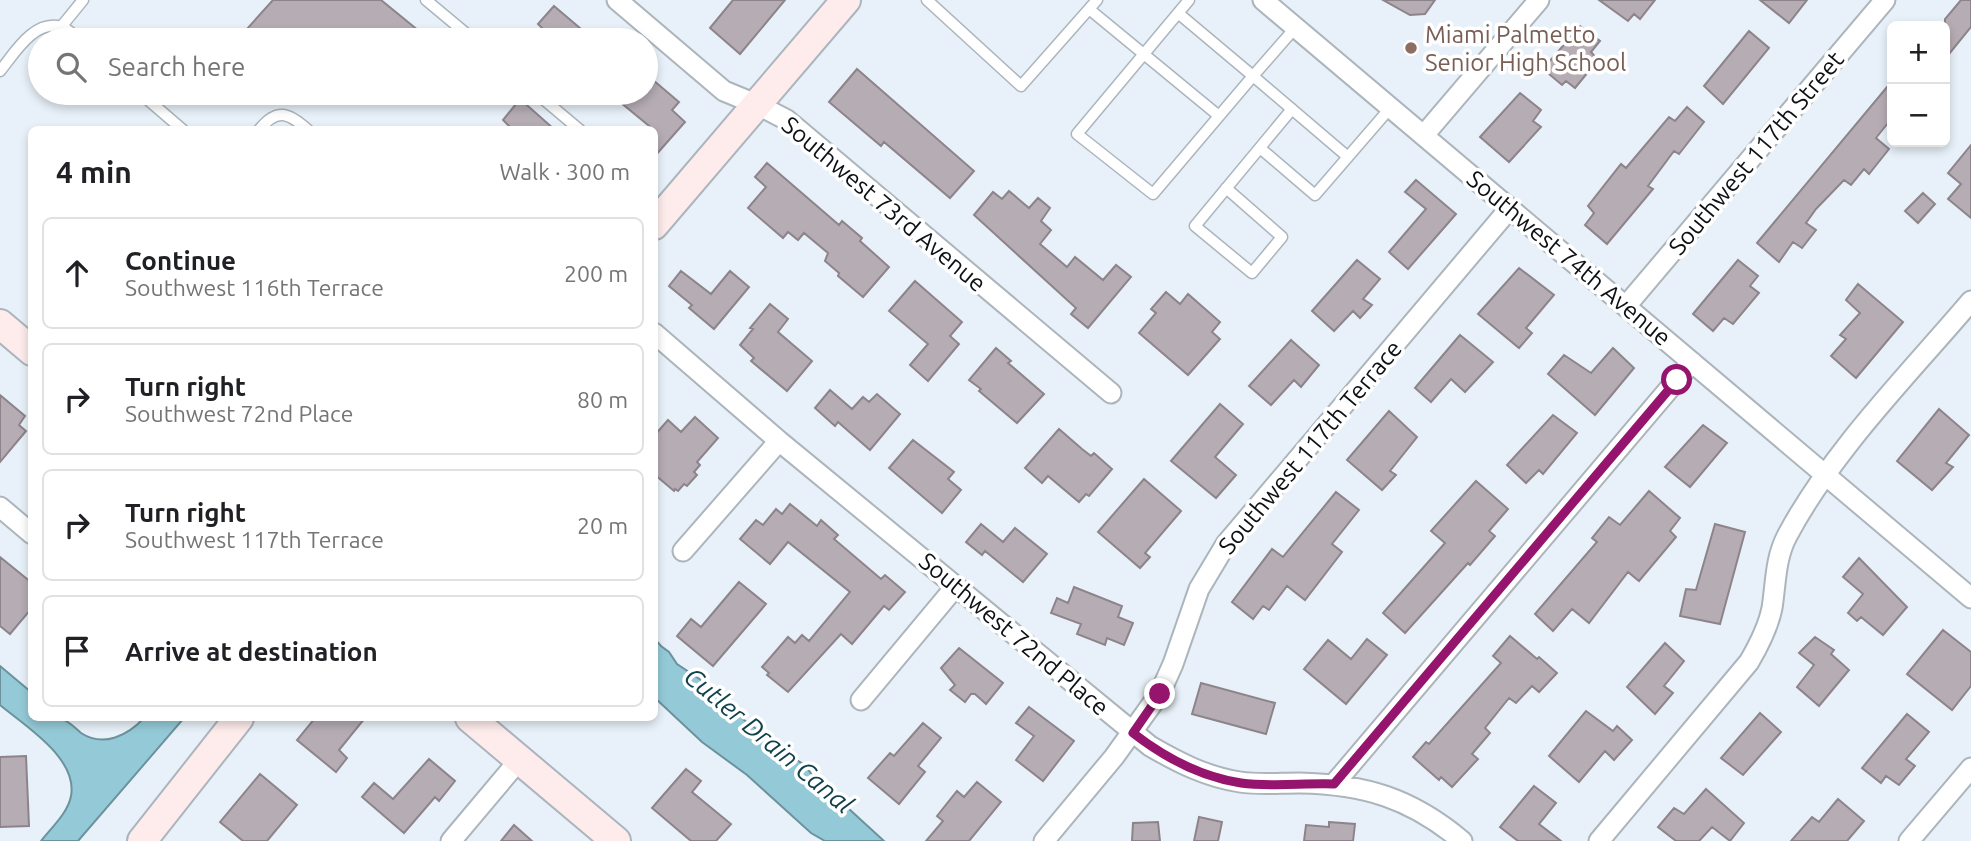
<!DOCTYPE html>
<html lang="en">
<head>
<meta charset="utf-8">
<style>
  body { margin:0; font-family:Ubuntu,sans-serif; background:#f6f6f6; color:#202124 }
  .controls { position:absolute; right:21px; top:21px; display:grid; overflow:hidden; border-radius:10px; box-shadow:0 4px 10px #0003 }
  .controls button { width:63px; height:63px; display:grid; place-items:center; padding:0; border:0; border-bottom:2px solid #e0e0e0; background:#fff; color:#202124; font:35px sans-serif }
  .stop { position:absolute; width:21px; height:21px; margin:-16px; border:5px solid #95156e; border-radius:50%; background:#fff }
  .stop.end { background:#95156e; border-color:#fff; box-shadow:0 2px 7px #0008 }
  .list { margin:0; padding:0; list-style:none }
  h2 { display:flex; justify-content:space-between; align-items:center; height:91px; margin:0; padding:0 28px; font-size:30px }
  h2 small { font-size:23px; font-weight:400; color:#757577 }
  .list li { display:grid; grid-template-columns:46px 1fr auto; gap:21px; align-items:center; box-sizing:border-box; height:112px; margin:0 14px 14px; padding:0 14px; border:2px solid #e0e0e0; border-radius:10px }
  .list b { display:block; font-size:26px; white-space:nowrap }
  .list p { margin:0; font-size:23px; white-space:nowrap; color:#757577 }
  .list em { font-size:23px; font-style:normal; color:#757577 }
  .icon { flex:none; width:38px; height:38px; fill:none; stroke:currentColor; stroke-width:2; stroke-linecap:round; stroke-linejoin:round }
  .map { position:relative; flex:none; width:1971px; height:841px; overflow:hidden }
  .search { position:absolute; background:#fff; box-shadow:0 4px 10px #0003; left:28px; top:28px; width:630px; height:77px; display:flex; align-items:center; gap:18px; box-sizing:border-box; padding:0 24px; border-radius:38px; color:#757577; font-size:26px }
  .panel { position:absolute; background:#fff; box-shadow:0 4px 10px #0003; left:28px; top:126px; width:630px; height:595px; border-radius:10px }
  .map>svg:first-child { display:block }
  .water { fill:#94cad7; stroke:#6c929c; stroke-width:2 }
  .building { fill:#b5acb4; stroke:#8d848b; stroke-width:2 }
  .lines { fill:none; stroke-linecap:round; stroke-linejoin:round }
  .lane-casing { stroke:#acb5bc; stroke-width:13 }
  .street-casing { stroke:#acb5bc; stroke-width:23 }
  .secondary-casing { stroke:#acb5bc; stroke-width:32 }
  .lane { stroke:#fff; stroke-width:10 }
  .street { stroke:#fff; stroke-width:19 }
  .secondary { stroke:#fdeceb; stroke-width:28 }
  .route { stroke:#95156e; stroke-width:9 }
  .education-dot { fill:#8d6e63; stroke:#fff; stroke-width:2.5 }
  .labels { text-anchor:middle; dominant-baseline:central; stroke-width:7; stroke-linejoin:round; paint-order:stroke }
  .education-label { font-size:24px; fill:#785e54; stroke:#fff; text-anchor:start }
  .street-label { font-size:24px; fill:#0d1013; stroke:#fff }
  .water-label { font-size:26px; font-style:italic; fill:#11424c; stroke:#fff }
</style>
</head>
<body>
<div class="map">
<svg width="1971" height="841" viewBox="0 0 1971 841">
  <rect width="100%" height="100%" fill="#e8f1f9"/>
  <path class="water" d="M654 638 661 646 669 652 677 664 710 686 744 720 762 733 776 748 805 765 812 775 884 841H825L811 833 747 775 702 742 655 698Z
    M0 666 31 692 32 718C40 718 50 716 59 718 67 719 75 728 81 733 104 748 128 735 144 718H184L78 841H41C51 828 68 813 71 796 78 758 25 726 0 705Z"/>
  <path class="building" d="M273 0H381L430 40H237Z
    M733 0H785L740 54 710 28Z
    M1383 0H1435L1425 14 1410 15Z
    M1599 0H1655L1640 19 1634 14 1628 21Z
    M1760 0H1807L1789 23Z
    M1961 0H1971V27L1945 59V19Z
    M554 6 594 40H531L542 28 538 24Z
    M1580 26 1600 41 1591 52 1598 60 1575 88 1566 81 1562 85 1543 69Z
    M1749 31 1769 48 1723 104 1704 86Z
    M857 69 974 171 950 198 884 142 881 146 829 102Z
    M646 74 679 102 672 110 685 122 654 157V130L609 93H646Z
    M1892 81V118L1876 138 1889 149 1869 174 1864 169 1851 185 1844 180 1816 209 1806 223 1816 230 1802 248 1793 242 1779 262 1757 243Z
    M1520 93 1541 110 1533 121 1541 127 1509 162 1480 137Z
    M520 99 555 130H513L503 120Z
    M1687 107 1704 122 1679 154 1674 151 1648 186 1653 189 1607 244 1585 225 1594 213 1588 206 1621 164 1626 168 1669 117 1675 121Z
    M1971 145V218L1948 199 1961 184 1948 173Z
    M767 163 839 225 842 221 862 238 860 241 889 267 863 297 838 276 839 273 825 261 828 253 804 233 798 240 788 232 783 238 748 208 766 187 755 177Z
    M1416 180 1456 214 1408 269 1389 252 1426 209 1405 192Z
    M1009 191 1029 208 1038 198 1050 208 1041 221 1051 230 1040 244 1067 267 1075 257 1103 280 1116 265 1131 277 1088 328 1071 314 1076 308 974 215 993 192 1002 199Z
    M1923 193 1935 204 1918 223 1905 211Z
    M1357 260 1380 279 1363 299 1372 305 1360 318 1353 311 1334 331 1312 311Z
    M1738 260 1758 276 1750 286 1759 293 1733 324 1724 318 1713 331 1693 314Z
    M1519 268 1554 295 1526 328 1532 333 1519 348 1478 314Z
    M681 271 711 294 730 271 749 287 714 329 689 308 692 305 669 286Z
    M915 281 962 322 950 336 959 344 928 381 910 365 928 344 889 311Z
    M1858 284 1903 322 1856 378 1831 356 1846 339 1840 335 1860 313 1846 300Z
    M1166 292 1180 304 1188 294 1220 322 1212 332 1220 339 1188 375 1139 333 1156 313 1151 309Z
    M770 304 788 319 778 332 812 361 787 391 751 361 754 358 740 345 753 329 750 328Z
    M1460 335 1493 362 1465 392 1451 379 1431 402 1415 388Z
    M1291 340 1319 365 1301 387 1294 380 1271 405 1249 386Z
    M996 348 1011 361 1008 363 1044 394 1017 423 979 391 981 389 969 380Z
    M1613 348 1634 368 1595 415 1548 374 1564 355 1591 373Z
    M830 390 852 409 863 397 869 402 877 394 900 414 870 450 838 422 835 426 815 408Z
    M0 395 25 416 19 425 26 431 0 462Z
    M1220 404 1243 424 1215 457 1236 475 1216 498 1171 461Z
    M1939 409 1969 435 1946 463 1953 467 1932 490 1897 461Z
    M1389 411 1417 437 1390 471 1396 475 1382 490 1347 460Z
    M1553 415 1577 433 1543 474 1539 470 1526 483 1507 465Z
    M695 417 718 438 697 462 700 465 694 472 697 475 687 486 684 484 678 491 675 489 674 491 654 474V436L668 420 681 432Z
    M1703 425 1727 443 1690 487 1665 467Z
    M1059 429 1082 449 1091 456 1094 453 1112 469 1089 496 1086 494 1079 502 1048 476 1042 483 1025 468Z
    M913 440 954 472 948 479 961 490 942 513 889 468Z
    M1144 479 1181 511 1145 553 1150 557 1140 568 1098 532Z
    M1476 481 1508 509 1489 531 1495 536 1470 565 1468 563 1405 633 1383 613 1445 543 1431 531Z
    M1649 491 1680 518 1670 531 1676 537 1639 581 1628 572 1589 623 1572 609 1553 631 1535 614 1597 542 1592 538 1609 517 1620 525Z
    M1336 492 1359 510 1332 544 1342 552 1305 600 1287 586 1269 610 1263 606 1253 619 1232 602 1272 549 1283 557Z
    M790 504 817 526 821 520 838 535 834 539 881 579 885 575 905 592 889 610 884 606 852 644 841 634 788 692 767 675 769 673 762 667 788 637 795 643 802 635 809 641 850 592 788 542 770 564 740 539 756 520 763 525 776 509 782 514Z
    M981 524 1003 542 1015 528 1047 554 1023 582 985 551 982 555 966 542Z
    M1715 524 1745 532 1720 624 1680 616 1686 589 1696 590Z
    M0 557 32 583V608L10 634 0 626Z
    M1859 558 1907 607 1883 635 1861 617 1857 621 1848 613 1863 594 1843 577Z
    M739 582 766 604 713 666 677 636 691 619 701 627Z
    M1074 587 1122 606 1118 617 1133 623 1124 645 1107 638 1105 645 1077 634 1081 624 1051 613 1057 598 1068 603Z
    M1943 630 1971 652V686L1952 710 1907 674Z
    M1510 636 1537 659 1539 657 1557 673 1539 692 1532 686 1516 703 1509 698 1485 728 1490 733 1472 754 1478 759 1452 787 1441 777 1439 780 1413 757 1426 742 1429 744 1501 663 1493 656Z
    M1815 637 1834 650 1831 654 1849 670 1819 706 1797 687 1814 665 1799 653Z
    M1367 639 1387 655 1346 704 1304 669 1328 640 1351 659Z
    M1665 643 1684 661 1664 686 1673 693 1655 714 1627 687Z
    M959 648 1003 683 986 704 975 694H971L965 702 950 690 955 685 941 668Z
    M1201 683 1275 703 1266 734 1192 714Z
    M1029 707 1074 741 1043 781 1016 760 1034 736 1016 723Z
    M1586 711 1613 731 1617 726 1632 740 1614 760 1605 751 1579 782 1549 756Z
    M1760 713 1781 732 1743 775 1721 758Z
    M1907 714 1929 732 1906 759 1915 766 1899 785 1886 776 1881 783 1862 768Z
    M315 718H365L339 750 347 758 336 772 297 740Z
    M923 723 941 738 918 766 925 772 899 804 868 778 890 753 894 756Z
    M26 756 29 826 0 827V757Z
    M429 759 455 781 439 801 435 797 404 833 362 797 374 783 393 799Z
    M686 769 701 781 692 792 731 824 716 841H691L652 808Z
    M260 774 297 805 267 841H243L220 822Z
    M977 782 1001 802 969 841H926L943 821 937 816 957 791 964 797Z
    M1534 786 1556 803 1539 824 1561 841H1518L1500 827Z
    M1706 789 1744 823 1730 841 1712 827 1699 841H1676L1658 827 1674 808 1684 814Z
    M1838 799 1864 821 1847 841H1791L1812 817 1819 822Z
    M1199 817 1222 822 1218 841H1194Z
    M1158 822 1160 841H1132L1133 823Z
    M1329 822 1355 824 1353 841H1304L1306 825 1329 827Z
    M514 825 532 841H501Z"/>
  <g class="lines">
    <defs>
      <path id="lane" d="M426 0 474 40
        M927 0 1021 86 1097 0
        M1189 0 1077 134 1153 194 1253 76 1348 157
        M1089 9 1219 116
        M1178 13 1253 76 1295 28
        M61 27 83 0
        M0 71C14 54 34 19 61 27 68 28 74 36 79 40
        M140 93 183 130
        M536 93 580 130
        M259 130C277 107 289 113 308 130
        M1260 148 1315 195 1391 107
        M1226 188 1282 237 1252 273 1195 226 1292 109"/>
      <path id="street" d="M617 0 724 91 758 105 787 120 1111 393
        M1263 0 1971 598
        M1424 135 1539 0
        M1626 306 1885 0
        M654 333 779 441 1150 746C1179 763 1207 777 1240 782 1259 785 1279 783 1299 783 1364 784 1411 798 1462 841
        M0 507 32 534
        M683 551 779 441
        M861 700 956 586
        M1334 784 1692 362
        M451 841 520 759
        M1044 841 1114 757 1160 693 1173 664 1199 589 1226 544 1510 208
        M1599 841 1749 662C1759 645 1768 628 1772 608 1776 583 1775 559 1787 536 1832 451 1909 374 1971 301
        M1909 841 1971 768"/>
      <path id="secondary" d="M654 225 846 0
        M0 324 32 351
        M470 718 616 841
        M142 841 239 718"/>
    </defs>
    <use href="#lane" class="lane-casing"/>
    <use href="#street" class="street-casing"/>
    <use href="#secondary" class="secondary-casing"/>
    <use href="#lane" class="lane"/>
    <use href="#street" class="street"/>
    <use href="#secondary" class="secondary"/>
  </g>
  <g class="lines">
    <path class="route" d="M1160 694 1133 733C1164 757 1201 777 1241 783 1271 787 1304 783 1334 784L1677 380"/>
  </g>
  <circle class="education-dot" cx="1411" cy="48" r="7"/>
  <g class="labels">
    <g class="education-label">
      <text x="1425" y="34">Miami Palmetto<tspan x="1425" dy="28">Senior High School</tspan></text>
    </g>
    <g class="street-label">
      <text transform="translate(1756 153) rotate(-50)">Southwest 117th Street</text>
      <text transform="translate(884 204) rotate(40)">Southwest 73rd Avenue</text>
      <text transform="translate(1569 258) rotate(40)">Southwest 74th Avenue</text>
      <text transform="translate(1310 447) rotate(-50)">Southwest 117th Terrace</text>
      <text transform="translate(1014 634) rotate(40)">Southwest 72nd Place</text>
    </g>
    <g class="water-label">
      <text transform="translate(769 740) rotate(40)">Cutler Drain Canal</text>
    </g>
  </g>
</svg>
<div class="controls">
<button>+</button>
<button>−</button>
</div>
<div class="stop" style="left:1677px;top:380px"></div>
<div class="stop end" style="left:1160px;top:694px"></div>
<div class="search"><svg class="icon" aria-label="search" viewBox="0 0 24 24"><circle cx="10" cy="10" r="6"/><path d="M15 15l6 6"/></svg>Search here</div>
<section class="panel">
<h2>4 min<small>Walk · 300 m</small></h2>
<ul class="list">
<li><svg class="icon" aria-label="ahead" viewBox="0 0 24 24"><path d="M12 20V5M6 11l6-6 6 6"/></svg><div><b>Continue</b><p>Southwest 116th Terrace</p></div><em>200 m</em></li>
<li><svg class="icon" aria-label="right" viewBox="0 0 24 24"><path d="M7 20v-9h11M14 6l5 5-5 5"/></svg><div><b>Turn right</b><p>Southwest 72nd Place</p></div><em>80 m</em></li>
<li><svg class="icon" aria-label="right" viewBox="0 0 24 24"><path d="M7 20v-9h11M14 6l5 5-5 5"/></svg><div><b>Turn right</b><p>Southwest 117th Terrace</p></div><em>20 m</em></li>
<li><svg class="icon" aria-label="arrive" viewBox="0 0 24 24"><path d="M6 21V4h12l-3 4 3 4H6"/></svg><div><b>Arrive at destination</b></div></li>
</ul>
</section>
</div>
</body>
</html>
